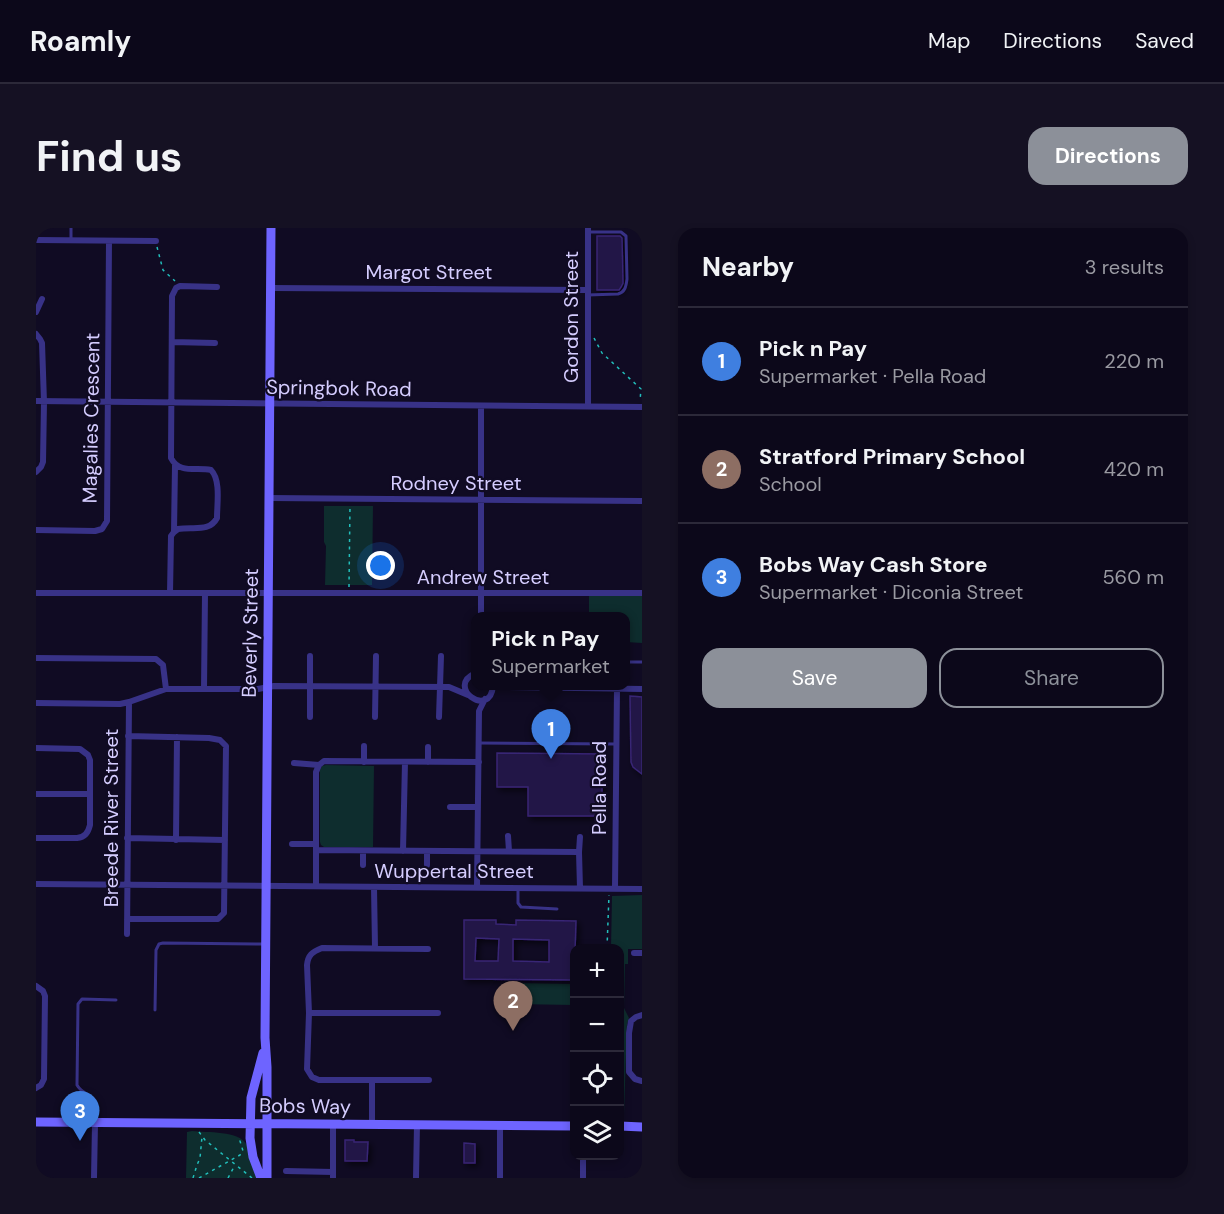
<!DOCTYPE html>
<html lang="en">
<head>
<meta charset="utf-8">
<style>
  body { margin:0; font-family:"DM Sans",sans-serif; background:#151123; color:#f1f3f6 }
  .controls { position:absolute; right:18px; bottom:18px; display:grid; overflow:hidden; border-radius:12px; box-shadow:0 3px 9px #0003 }
  .controls button { width:54px; height:54px; display:grid; place-items:center; padding:0; border:0; border-bottom:2px solid #2c2939; background:#0c081a; color:#f1f3f6; font:30px sans-serif }
  .you { position:absolute; left:345px; top:338px; width:21px; height:21px; margin:-15px; border:4px solid #fff; border-radius:50%; background:#1a73e8; box-shadow:0 0 0 9px #1a73e833 }
  .badge { display:grid; place-items:center; width:39px; height:39px; border-radius:50%; background:#8c9099; color:#fff; font-size:20px; font-weight:700 }
  .pin { position:absolute; translate:-50% -50px; filter:drop-shadow(0 2px 3px #0008) }
  .pin::after { content:''; position:absolute; top:32px; width:21px; height:18px; background:inherit; clip-path:polygon(0 0,100% 0,50% 100%) }
  .popup { position:absolute; left:435px; top:384px; width:159px; height:78px; box-sizing:border-box; display:grid; place-content:center; border-radius:12px; background:#0c081a; filter:drop-shadow(0 2px 4px #0005); font-size:20px; white-space:nowrap; color:#9a9aa2 }
  .popup b { font-size:22px; color:#f1f3f6 }
  .popup::after { content:''; position:absolute; left:50%; top:100%; margin-left:-12px; border:12px solid transparent; border-top-color:#0c081a }
  .list { margin:0; padding:0; list-style:none }
  h2 { display:flex; justify-content:space-between; align-items:center; height:78px; margin:0; padding:0 24px; font-size:26px }
  h2 small { font-size:20px; font-weight:400; color:#9a9aa2 }
  .list li { display:grid; grid-template-columns:39px 1fr auto; gap:18px; align-items:center; box-sizing:border-box; height:108px; padding:0 24px; border-top:2px solid #2c2939 }
  .list b { display:block; font-size:22px; white-space:nowrap }
  .list p { margin:0; font-size:20px; white-space:nowrap; color:#9a9aa2 }
  .list em { font-size:20px; font-style:normal; color:#9a9aa2 }
  .actions { display:flex; gap:12px; padding:18px 24px }
  .actions a { flex:1; padding:14px 0; border:2px solid #8c9099; border-radius:18px; text-align:center; font-size:21px; color:#8c9099 }
  .actions .main { background:#8c9099; color:#fff }
  .icon { flex:none; width:33px; height:33px; fill:none; stroke:currentColor; stroke-width:2; stroke-linecap:round; stroke-linejoin:round }
  .map { position:relative; flex:none; width:606px; height:950px; overflow:hidden; border-radius:18px }
  header { display:flex; align-items:center; gap:36px; box-sizing:border-box; height:84px; padding:0 30px; background:#0c081a; border-bottom:2px solid #2c2939 }
  header strong { font-size:28px }
  nav { display:flex; gap:33px; margin-inline-start:auto; font-size:21px }
  .intro { display:flex; align-items:center; justify-content:space-between; box-sizing:border-box; height:144px; padding:0 36px }
  h1 { margin:0; font-size:42px }
  .button { padding:15px 27px; border-radius:18px; background:#8c9099; color:#fff; font-size:21px; font-weight:700 }
  main { display:flex; gap:36px; padding:0 36px }
  aside { flex:1; background:#0c081a; border-radius:18px; box-shadow:0 3px 9px #0003 }
  .map>svg:first-child { display:block }
  .green { fill:#0e2d2e }
  .building { fill:#211646; stroke:#382574; stroke-width:1.5; fill-rule:evenodd; filter:url(#shadow) }
  .lines { fill:none; stroke-linecap:round; stroke-linejoin:round }
  .path { stroke:#22bebb; stroke-width:1.5; stroke-dasharray:3 4.5; stroke-linecap:butt }
  .lane { stroke:#383287; stroke-width:3 }
  .street { stroke:#383287; stroke-width:6 }
  .secondary { stroke:#6e64ff; stroke-width:9 }
  .labels { text-anchor:middle; dominant-baseline:central; stroke-width:4.5; stroke-linejoin:round; paint-order:stroke }
  .street-label { font-size:20px; fill:#d5cdff; stroke:#100b23 }
</style>
</head>
<body>
<header>
<strong>Roamly</strong>
<nav><a>Map</a><a>Directions</a><a>Saved</a></nav>
</header>
<div class="intro"><h1>Find us</h1><a class="button">Directions</a></div>
<main>
<div class="map">
<svg width="606" height="950" viewBox="0 0 606 950">
  <defs>
    <filter id="shadow"><feDropShadow dx="3" dy="3" stdDeviation="3" flood-color="#0009"/></filter>
  </defs>
  <rect width="100%" height="100%" fill="#100b23"/>
  <path class="green" d="M288 278H337L336 357H289L290 318 288 314Z
    M553 368H606V415L590 414V388H553Z
    M290 537 338 538 337 619H288L285 617 284 614V542L286 538Z
    M606 667V721H592V736H589L588 780 593 790 591 796 588 887H584V720H575L576 668Z
    M477 755 538 756V777L477 776Z
    M156 903C171 905 203 902 211 917 216 927 218 939 221 950H150L151 904Z"/>
  <path class="building" d="M561 8H584L586 10 587 55 585 59 583 62H561Z
    M594 468 606 469V546L597 539 595 534Z
    M461 525 566 526V588H492V559H461Z
    M428 692H460V696L480 697V692L540 693 538 752 428 751ZM440 710 463 711 462 733H439ZM477 711 513 712V734L477 733Z
    M309 912H318V914H332L331 933H309Z
    M428 915 439 916V935H428Z"/>
  <g class="lines">
    <path class="path" d="M121 19 127 42 139 53
      M558 110 566 125 605 161 604 173
      M313 359 314 277
      M571 720 573 667
      M163 904 169 912 216 950
      M157 950 161 937 164 930 166 909
      M163 950 204 927 207 923 204 913 205 911
      M192 950 199 937"/>
    <path class="lane" d="M35 10V0
      M551 67 582 66C589 64 590 59 591 51L590 8 585 4H553
      M590 434H606
      M443 515 580 516
      M482 662V675L485 679 521 681
      M119 782 120 722 123 716 127 715 227 716
      M59 893C59 887 61 876 57 871 53 865 46 866 41 857L42 776 46 771 80 772"/>
    <path class="street" d="M0 12 120 13
      M235 60 551 62
      M0 84 6 71
      M0 106 4 111 6 115 8 174 7 234 5 239 0 244
      M136 114 179 115
      M0 173 606 179
      M445 178V388
      M552 178V0
      M233 270 606 273
      M0 302 59 303 66 301 71 293 73 13
      M138 304 139 237
      M0 365H606
      M134 365 135 308 138 304 142 301C157 298 173 305 181 290 181 276 185 252 175 242 160 239 143 246 135 230L136 68 140 60 144 58 181 59
      M0 430 120 431 127 437 130 461
      M440 445C408 458 454 492 457 458
      M465 458 468 459 606 461
      M168 461 169 365
      M0 475 84 476 93 474 130 461H222L238 458 413 459 432 467
      M274 489V428
      M339 489 340 428
      M403 489 405 428
      M328 518V534
      M392 519V534
      M0 520 44 521 52 527 54 532V597C52 605 49 609 41 610H0
      M258 535 283 537 288 533 443 534
      M0 566H54
      M414 579H442
      M472 608 473 623
      M91 610 189 612
      M140 612 141 509
      M256 616H280
      M280 622 543 624 544 660
      M367 623 369 534
      M543 624 544 609
      M327 637V623
      M391 637V623
      M0 656 606 661
      M280 658V544L283 537
      M338 659 339 720
      M441 659 443 483 449 471
      M579 660 581 460
      M91 691H182L188 685 190 518 184 512 173 510 92 508
      M91 706 93 474
      M392 721 286 720C276 724 272 727 271 737L273 785 271 841 276 849 283 852H393
      M598 725H606
      M0 758 7 763 9 768 8 851 5 857 0 860
      M273 785H402
      M606 787 600 789 595 793 593 805V844L599 851 606 853
      M336 897V853
      M547 928V950
      M250 943 297 944
      M58 950 59 895
      M297 950V896
      M380 950 381 897
      M464 950V898"/>
    <path class="secondary" d="M0 894 538 898
      M584 898 606 899
      M225 950 217 929 214 910 215 870 227 825
      M231 950V839L229 810 235 0"/>
  </g>
  <g class="labels">
    <g class="street-label">
      <text x="393" y="44">Margot Street</text>
      <text transform="translate(535 89) rotate(-90)">Gordon Street</text>
      <text transform="translate(303 160) rotate(1)">Springbok Road</text>
      <text transform="translate(55 190) rotate(-89)">Magalies Crescent</text>
      <text x="420" y="255">Rodney Street</text>
      <text x="447" y="349">Andrew Street</text>
      <text transform="translate(214 405) rotate(-89)">Beverly Street</text>
      <text transform="translate(563 560) rotate(-90)">Pella Road</text>
      <text transform="translate(75 590) rotate(-90)">Breede River Street</text>
      <text x="418" y="643">Wuppertal Street</text>
      <text transform="translate(269 878) rotate(1)">Bobs Way</text>
    </g>
  </g>
</svg>
<div class="controls">
<button>+</button>
<button>−</button>
<button><svg class="icon" aria-label="locate" viewBox="0 0 24 24"><circle cx="12" cy="12" r="6"/><path d="M12 2v4M12 18v4M2 12h4M18 12h4"/></svg></button>
<button><svg class="icon" aria-label="layers" viewBox="0 0 24 24"><path d="M12 4l9 5-9 5-9-5zM3 14l9 5 9-5"/></svg></button>
</div>
<div class="you"></div>
<div class="pin badge" style="left:515px;top:531px;background:#3f7fe0">1</div>
<div class="popup"><b>Pick n Pay</b>Supermarket</div>
<div class="pin badge" style="left:477px;top:803px;background:#8d6e63">2</div>
<div class="pin badge" style="left:44px;top:913px;background:#3f7fe0">3</div>
</div>
<aside>
<h2>Nearby<small>3 results</small></h2>
<ul class="list">
<li><span class="badge" style="background:#3f7fe0">1</span><div><b>Pick n Pay</b><p>Supermarket · Pella Road</p></div><em>220 m</em></li>
<li><span class="badge" style="background:#8d6e63">2</span><div><b>Stratford Primary School</b><p>School</p></div><em>420 m</em></li>
<li><span class="badge" style="background:#3f7fe0">3</span><div><b>Bobs Way Cash Store</b><p>Supermarket · Diconia Street</p></div><em>560 m</em></li>
</ul>
<div class="actions"><a class="main">Save</a><a>Share</a></div>
</aside>
</main>
</body>
</html>
